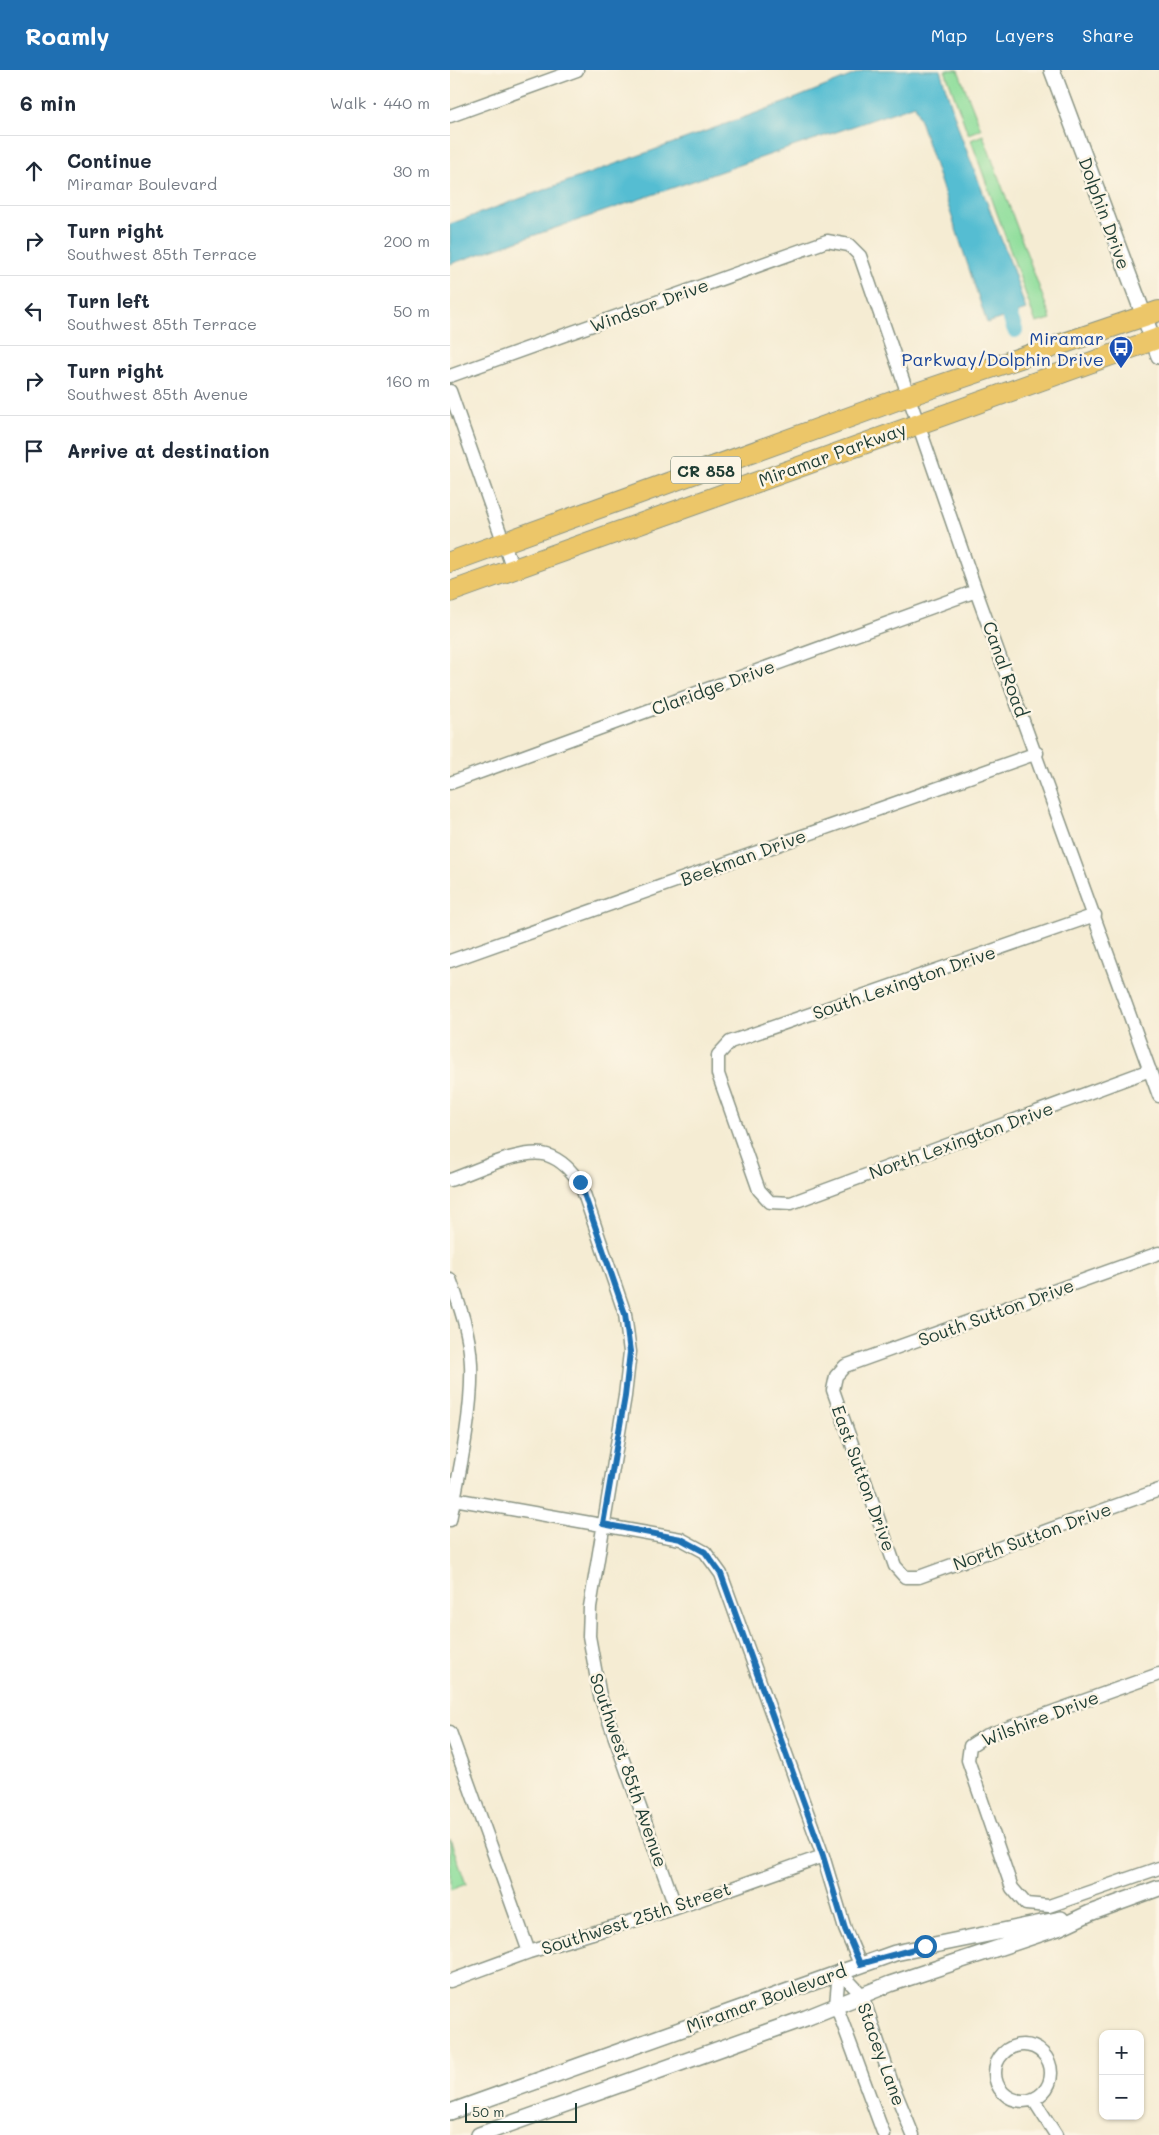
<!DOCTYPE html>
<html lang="en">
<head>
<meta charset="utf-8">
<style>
  body { margin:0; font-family:Mali,sans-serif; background:#f6f6f7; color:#1f2937 }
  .controls { position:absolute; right:15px; bottom:15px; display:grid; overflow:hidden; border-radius:10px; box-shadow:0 1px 4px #0004 }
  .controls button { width:45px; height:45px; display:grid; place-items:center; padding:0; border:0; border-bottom:1px solid #e0e1e3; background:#fff; color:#1f2937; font:25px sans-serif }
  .scale { position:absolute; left:15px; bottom:12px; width:112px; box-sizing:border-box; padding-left:5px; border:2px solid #1f3d34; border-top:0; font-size:14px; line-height:18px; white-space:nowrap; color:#1f3d34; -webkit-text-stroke:4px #fcf5e5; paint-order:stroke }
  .stop { position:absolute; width:15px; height:15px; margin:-11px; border:4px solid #1f6fb2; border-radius:50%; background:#fff }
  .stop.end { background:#1f6fb2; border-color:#fff; box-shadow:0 1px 5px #0008 }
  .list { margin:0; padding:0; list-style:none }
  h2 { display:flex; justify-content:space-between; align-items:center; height:65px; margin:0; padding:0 20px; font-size:21px }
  h2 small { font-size:16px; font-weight:400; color:#747a83 }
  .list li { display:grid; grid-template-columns:32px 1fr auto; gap:15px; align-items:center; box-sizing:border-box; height:70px; padding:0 20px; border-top:1px solid #e0e1e3 }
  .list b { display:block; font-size:19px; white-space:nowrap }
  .list p { margin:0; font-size:16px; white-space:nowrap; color:#747a83 }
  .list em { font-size:16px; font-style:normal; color:#747a83 }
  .icon { flex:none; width:28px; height:28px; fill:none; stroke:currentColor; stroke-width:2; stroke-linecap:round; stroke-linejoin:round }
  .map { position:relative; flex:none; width:709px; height:2065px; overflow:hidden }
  header { display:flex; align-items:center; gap:30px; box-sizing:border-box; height:70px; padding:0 25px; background:#1f6fb2; color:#fff }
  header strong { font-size:24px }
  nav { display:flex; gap:28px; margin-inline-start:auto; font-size:18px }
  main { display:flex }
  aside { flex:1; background:#fff }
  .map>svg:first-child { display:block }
  .green { fill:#90de9c; stroke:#588e68 }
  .water { fill:#55bdd2; stroke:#3a7d83 }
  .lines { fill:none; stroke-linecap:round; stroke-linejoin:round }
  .canal { stroke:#55bdd2; stroke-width:16 }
  .minor-casing { stroke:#8a9484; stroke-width:15 }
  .tertiary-casing { stroke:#8a9484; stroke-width:18 }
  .primary-casing { stroke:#8a9484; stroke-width:22 }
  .minor { stroke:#fff; stroke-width:12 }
  .tertiary { stroke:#fff; stroke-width:15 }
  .primary { stroke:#ecc669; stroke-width:20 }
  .route { stroke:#1f6fb2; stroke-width:6 }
  .labels { text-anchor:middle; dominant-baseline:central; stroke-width:5; stroke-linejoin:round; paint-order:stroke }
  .shield { fill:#fcf5e5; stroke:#617469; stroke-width:1 }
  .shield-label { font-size:16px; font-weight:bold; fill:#1f3d34 }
  .street-label { font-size:18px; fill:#1f3d34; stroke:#fcf5e5 }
  .transit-label { font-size:18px; fill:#164399; stroke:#fcf5e5; text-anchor:end }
</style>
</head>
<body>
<header>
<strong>Roamly</strong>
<nav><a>Map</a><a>Layers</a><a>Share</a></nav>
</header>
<main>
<aside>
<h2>6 min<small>Walk · 440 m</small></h2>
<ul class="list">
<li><svg class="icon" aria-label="ahead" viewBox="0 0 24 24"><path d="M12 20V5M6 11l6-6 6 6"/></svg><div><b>Continue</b><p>Miramar Boulevard</p></div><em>30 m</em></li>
<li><svg class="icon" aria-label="right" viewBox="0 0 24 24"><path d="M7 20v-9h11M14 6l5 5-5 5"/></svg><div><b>Turn right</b><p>Southwest 85th Terrace</p></div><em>200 m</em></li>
<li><svg class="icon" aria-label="left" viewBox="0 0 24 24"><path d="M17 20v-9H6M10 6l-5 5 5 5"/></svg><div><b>Turn left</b><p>Southwest 85th Terrace</p></div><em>50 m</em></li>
<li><svg class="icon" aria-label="right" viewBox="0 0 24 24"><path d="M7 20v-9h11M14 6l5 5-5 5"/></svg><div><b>Turn right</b><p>Southwest 85th Avenue</p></div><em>160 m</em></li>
<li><svg class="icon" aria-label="arrive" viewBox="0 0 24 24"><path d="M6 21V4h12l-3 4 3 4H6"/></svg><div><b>Arrive at destination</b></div></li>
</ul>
</aside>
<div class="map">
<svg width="709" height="2065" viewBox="0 0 709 2065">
  <rect width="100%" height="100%" fill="#fcf5e5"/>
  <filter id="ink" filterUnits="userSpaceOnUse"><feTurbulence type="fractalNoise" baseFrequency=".02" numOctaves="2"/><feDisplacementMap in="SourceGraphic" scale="10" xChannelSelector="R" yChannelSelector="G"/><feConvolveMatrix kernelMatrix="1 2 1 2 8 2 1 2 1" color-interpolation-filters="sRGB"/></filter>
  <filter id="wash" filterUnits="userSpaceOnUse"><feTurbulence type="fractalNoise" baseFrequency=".0096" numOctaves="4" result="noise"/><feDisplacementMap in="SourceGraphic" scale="20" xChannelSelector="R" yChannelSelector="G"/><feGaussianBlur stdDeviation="1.12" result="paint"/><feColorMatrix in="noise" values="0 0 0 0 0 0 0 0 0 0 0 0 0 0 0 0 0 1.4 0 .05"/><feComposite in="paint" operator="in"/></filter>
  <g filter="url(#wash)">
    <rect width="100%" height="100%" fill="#f5ecd3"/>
    <path class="green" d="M495 0H508L531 59 518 64Z
      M533 65 601 249 586 253 521 70Z
      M0 1769 16 1814 0 1820Z"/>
    <path class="water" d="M415 0H490L511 66 562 197 576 240 537 253 465 35 0 194V154L339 31Z"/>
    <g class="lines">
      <path class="canal" d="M552 225 565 260"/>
    </g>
  </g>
  <g filter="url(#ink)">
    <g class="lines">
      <defs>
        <path id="minor" d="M0 46 127 0
          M0 306 377 171 399 175 410 186 526 521 709 1026
          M0 321 63 499
          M0 713 526 521
          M645 845 280 972 268 985V1004L309 1120 320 1132 341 1133 700 1000
          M0 891 587 683
          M0 1110C24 1102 73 1077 97 1085 112 1090 121 1101 130 1112L175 1244 180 1282 175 1326 140 1537 139 1566 150 1626 226 1838
          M709 1183 395 1296 386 1306 383 1320 445 1496 455 1507H469L709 1420
          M0 1209C10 1236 20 1265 21 1294 23 1341 9 1404 0 1450
          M4 1429 231 1469 255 1482 271 1504 373 1786 395 1859 410 1894
          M709 1604 535 1666 520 1676 518 1690 562 1818 576 1834 599 1836 709 1798
          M0 1662 79 1882
          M389 1901 412 1925 443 2016 463 2065
          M389 1901 386 1935 434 2065
          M0 1911 79 1882 226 1838 373 1786
          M545 2003a28 28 0 1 1 56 0a28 28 0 1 1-56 0Z
          M583 2029 606 2065"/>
        <path id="tertiary" d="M602 0 709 286
          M0 2042 445 1883 611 1849
          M29 2065 356 1948 440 1914 608 1858 640 1843 709 1818"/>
        <path id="primary" d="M0 492 458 326 709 241
          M0 522 709 268"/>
      </defs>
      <use href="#minor" class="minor-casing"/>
      <use href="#tertiary" class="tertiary-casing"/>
      <use href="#primary" class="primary-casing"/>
      <use href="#minor" class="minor"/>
      <use href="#tertiary" class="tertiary"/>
      <use href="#primary" class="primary"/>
    </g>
  </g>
  <g class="lines" filter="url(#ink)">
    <path class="route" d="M130 1112 175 1244 180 1282 175 1326 153 1454 231 1469 255 1482 271 1504 373 1786 395 1859 410 1894 475 1876"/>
  </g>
  <defs>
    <symbol id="bus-pin" viewBox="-11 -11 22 30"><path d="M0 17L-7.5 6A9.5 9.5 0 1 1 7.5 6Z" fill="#1a4fb4" stroke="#fcf5e5"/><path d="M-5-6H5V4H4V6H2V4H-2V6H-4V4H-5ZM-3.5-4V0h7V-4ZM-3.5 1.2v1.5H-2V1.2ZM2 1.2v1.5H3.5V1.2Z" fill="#fff"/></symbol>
  </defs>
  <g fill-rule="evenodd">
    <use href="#bus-pin" x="657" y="264" width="28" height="38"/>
  </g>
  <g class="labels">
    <rect class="shield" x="221" y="386.5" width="70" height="27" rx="4"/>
    <g class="shield-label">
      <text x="256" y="400">CR 858</text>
    </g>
    <g class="street-label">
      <text transform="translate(655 143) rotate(70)">Dolphin Drive</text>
      <text transform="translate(199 235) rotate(-20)">Windsor Drive</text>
      <text transform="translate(382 384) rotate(-20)">Miramar Parkway</text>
      <text transform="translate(556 599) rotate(70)">Canal Road</text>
      <text transform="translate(263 617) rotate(-20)">Claridge Drive</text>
      <text transform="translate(293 787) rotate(-20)">Beekman Drive</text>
      <text transform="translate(454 912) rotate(-19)">South Lexington Drive</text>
      <text transform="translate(511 1070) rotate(-20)">North Lexington Drive</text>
      <text transform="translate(546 1242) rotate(-20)">South Sutton Drive</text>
      <text transform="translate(414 1408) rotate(70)">East Sutton Drive</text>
      <text transform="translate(582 1466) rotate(-20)">North Sutton Drive</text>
      <text transform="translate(590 1648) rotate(-21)">Wilshire Drive</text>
      <text transform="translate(179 1700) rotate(71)">Southwest 85th Avenue</text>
      <text transform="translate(186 1848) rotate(-18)">Southwest 25th Street</text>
      <text transform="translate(316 1928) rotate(-20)">Miramar Boulevard</text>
      <text transform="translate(432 1984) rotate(70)">Stacey Lane</text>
    </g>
    <g class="transit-label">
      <text x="654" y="268">Miramar<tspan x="654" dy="21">Parkway/Dolphin Drive</tspan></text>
    </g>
  </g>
</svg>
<div class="controls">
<button>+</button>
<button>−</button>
</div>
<div class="scale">50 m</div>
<div class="stop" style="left:475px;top:1876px"></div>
<div class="stop end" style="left:130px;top:1112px"></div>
</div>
</main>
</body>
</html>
